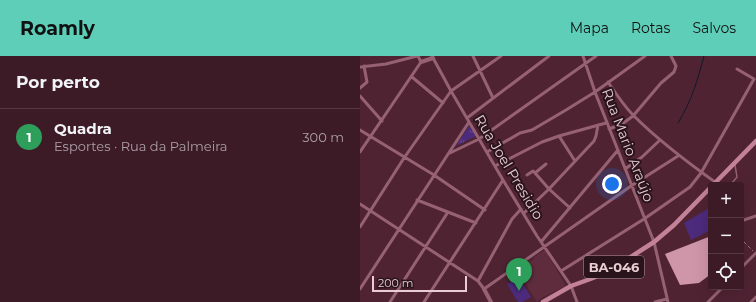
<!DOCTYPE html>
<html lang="pt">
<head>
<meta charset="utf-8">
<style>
  body { margin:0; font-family:Montserrat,sans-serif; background:#472732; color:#f1f3f6 }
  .controls { position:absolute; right:12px; bottom:12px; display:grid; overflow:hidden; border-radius:4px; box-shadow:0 4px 16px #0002 }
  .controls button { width:36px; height:36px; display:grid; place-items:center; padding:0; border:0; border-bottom:1px solid #553843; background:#3c1a26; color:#f1f3f6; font:20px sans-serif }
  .scale { position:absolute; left:12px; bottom:10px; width:95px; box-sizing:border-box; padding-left:4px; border:2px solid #eaccd4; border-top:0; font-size:11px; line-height:14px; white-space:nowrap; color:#eaccd4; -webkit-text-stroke:3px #29141b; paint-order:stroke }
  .you { position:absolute; left:252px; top:128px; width:14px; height:14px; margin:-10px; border:3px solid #fff; border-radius:50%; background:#1a73e8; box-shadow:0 0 0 6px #1a73e833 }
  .badge { display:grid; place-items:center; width:26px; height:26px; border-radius:50%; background:#5eceb8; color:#fff; font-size:13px; font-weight:700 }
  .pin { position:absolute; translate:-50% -33px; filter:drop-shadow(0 1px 2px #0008) }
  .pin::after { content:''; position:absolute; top:21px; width:14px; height:12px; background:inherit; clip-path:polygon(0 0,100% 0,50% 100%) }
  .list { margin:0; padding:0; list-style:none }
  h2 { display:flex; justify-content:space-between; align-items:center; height:52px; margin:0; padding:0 16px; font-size:17px }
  h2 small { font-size:13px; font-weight:400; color:#aca1a7 }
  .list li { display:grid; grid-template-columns:26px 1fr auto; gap:12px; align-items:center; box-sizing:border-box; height:56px; padding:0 16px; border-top:1px solid #553843 }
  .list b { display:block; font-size:15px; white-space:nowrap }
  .list p { margin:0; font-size:13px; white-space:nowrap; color:#aca1a7 }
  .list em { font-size:13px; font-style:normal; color:#aca1a7 }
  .icon { flex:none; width:22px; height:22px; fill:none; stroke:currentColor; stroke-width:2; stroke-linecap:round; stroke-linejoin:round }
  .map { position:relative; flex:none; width:396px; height:246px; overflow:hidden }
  header { display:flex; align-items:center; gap:24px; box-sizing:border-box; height:56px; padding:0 20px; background:#5eceb8; color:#111 }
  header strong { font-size:19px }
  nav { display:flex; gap:22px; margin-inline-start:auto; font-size:14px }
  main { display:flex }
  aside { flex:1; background:#3c1a26 }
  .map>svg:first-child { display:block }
  .built { fill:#5f2c3e }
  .park { fill:url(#park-tufts) }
  .pitch { fill:#4c2b7c }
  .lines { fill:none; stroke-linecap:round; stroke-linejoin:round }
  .stream { stroke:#0d1b24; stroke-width:1 }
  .building { fill:#ce96a8 }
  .path { stroke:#997380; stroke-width:1; stroke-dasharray:4 2; stroke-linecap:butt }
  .lane { stroke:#966273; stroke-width:1.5 }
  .street { stroke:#966273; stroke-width:3 }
  .secondary { stroke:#966273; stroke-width:4 }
  .primary { stroke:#c48298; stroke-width:4.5 }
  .labels { text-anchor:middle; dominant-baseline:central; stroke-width:4; stroke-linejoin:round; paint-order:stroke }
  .shield { fill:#29141b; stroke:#b0959c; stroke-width:1 }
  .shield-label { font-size:13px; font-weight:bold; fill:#eaccd4 }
  .street-label { font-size:14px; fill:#eaccd4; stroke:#29141b }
</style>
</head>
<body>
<header>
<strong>Roamly</strong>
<nav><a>Mapa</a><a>Rotas</a><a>Salvos</a></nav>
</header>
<main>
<aside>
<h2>Por perto<small></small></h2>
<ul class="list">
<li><span class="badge" style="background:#2e9e5b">1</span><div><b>Quadra</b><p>Esportes · Rua da Palmeira</p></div><em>300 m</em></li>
</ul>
</aside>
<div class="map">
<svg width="396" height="246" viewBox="0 0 396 246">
  <defs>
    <pattern id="park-tufts" width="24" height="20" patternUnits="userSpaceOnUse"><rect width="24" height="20" fill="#4c2b7c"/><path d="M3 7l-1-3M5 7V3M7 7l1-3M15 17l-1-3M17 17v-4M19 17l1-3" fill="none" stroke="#66498e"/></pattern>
  </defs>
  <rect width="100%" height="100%" fill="#502333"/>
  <path class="built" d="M185 194 206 230 183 241 177 246 157 214 174 203V201Z"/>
  <path class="park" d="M109 70 116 80 96 90Z"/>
  <path class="pitch" d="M351 151V174L331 184 324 167Z
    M159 222 171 241 162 246H158L147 228Z"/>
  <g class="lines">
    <path class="stream" d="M318 67C332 44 337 26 344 0"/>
  </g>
  <path class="building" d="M351 180V218L339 227 320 229 305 198Z"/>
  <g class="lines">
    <path class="path" d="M381 180 384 186 393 195"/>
    <path class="lane" d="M367 129 372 127 377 121 375 109"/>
    <path class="street" d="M72 0 91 35 143 124 177 180 211 230 217 246
      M113 0 133 42
      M223 0 235 36 294 186 308 246
      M0 11 26 8 57 0
      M52 21 83 47
      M248 26C256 38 264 50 274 60 299 85 327 106 355 126
      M0 32 7 26 4 10
      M0 40 22 65
      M107 62 189 0
      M249 73 262 68 273 60 301 27 314 16 316 10 311 0
      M0 74 74 119 125 154
      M199 80 215 105
      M0 96 61 6 58 0
      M127 96 160 77 172 74 206 54 235 36 285 0
      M90 97 119 83 236 0
      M135 110 182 86 199 80 246 67
      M265 113 282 101 300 84
      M175 117 189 133 210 152
      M175 117 186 108
      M167 119 173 115 175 117
      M57 144 116 167
      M0 148 118 225 124 233 271 130 318 100
      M164 157 189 133 234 85 236 80 238 69
      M381 165 396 160
      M0 171 44 102 91 35 141 0
      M181 186 258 94
      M381 212 396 197
      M201 215 284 163 330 131 341 117 394 23 377 13
      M118 225 152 163 161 153
      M0 233 109 66
      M30 246 88 156
      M64 246 143 124
      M295 246 307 243
      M348 246 363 231
      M391 246 396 241"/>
    <path class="secondary" d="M61 6 73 2
      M124 233 131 246"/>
    <path class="primary" d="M353 129 396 85
      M183 246 211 230 233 222 263 206 294 186 314 169 351 131"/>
  </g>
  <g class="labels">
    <rect class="shield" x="224" y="200" width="60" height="22" rx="3"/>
    <g class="shield-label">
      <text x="254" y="211">BA-046</text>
    </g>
    <g class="street-label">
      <text transform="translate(268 89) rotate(69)">Rua Mario Araújo</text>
      <text transform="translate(149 111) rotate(59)">Rua Joel Presidio</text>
    </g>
  </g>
</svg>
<div class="controls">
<button>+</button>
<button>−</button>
<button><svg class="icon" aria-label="locate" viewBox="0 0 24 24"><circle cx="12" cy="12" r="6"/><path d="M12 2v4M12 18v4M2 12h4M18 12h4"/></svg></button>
</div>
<div class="scale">200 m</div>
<div class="you"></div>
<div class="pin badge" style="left:159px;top:235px;background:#2e9e5b">1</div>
</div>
</main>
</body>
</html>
